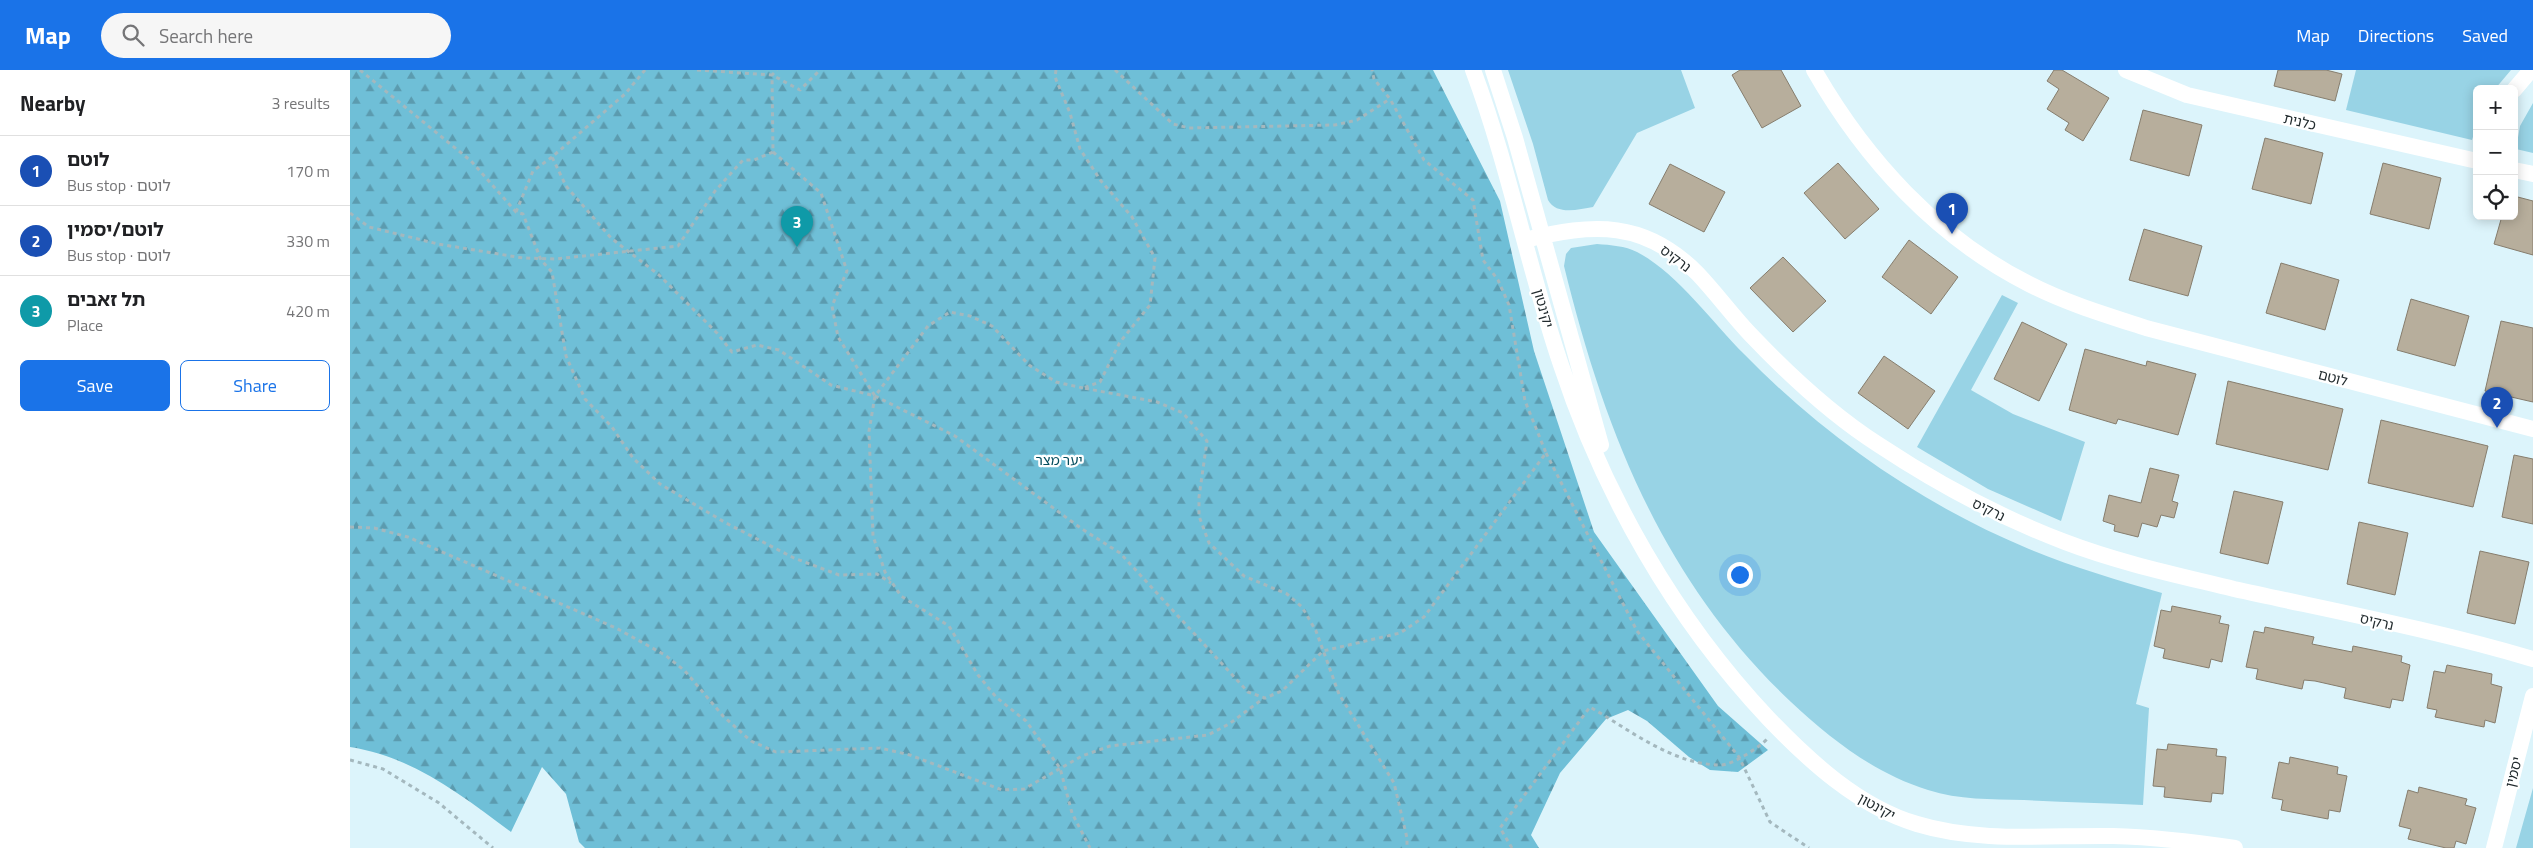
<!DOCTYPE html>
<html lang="en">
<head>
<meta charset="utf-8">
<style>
  body { margin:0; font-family:"Titillium Web","Noto Sans Hebrew",sans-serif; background:#f6f6f6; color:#202124 }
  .controls { position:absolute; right:15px; top:15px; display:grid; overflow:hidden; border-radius:8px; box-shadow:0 2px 12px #0003 }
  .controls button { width:45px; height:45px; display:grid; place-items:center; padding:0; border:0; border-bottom:1px solid #e0e0e0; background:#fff; color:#202124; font:25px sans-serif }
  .you { position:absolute; left:1389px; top:504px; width:18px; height:18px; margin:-12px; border:4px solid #fff; border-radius:50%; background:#1a73e8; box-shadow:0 0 0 8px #1a73e833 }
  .badge { display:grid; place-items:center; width:32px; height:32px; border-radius:50%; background:#1a73e8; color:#fff; font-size:16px; font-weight:700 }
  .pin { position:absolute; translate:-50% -41px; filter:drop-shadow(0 1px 2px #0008) }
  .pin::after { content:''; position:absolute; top:26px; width:18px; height:15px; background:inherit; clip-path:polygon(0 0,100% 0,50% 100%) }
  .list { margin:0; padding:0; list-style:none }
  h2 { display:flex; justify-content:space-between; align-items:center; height:65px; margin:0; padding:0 20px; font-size:21px }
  h2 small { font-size:16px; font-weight:400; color:#757577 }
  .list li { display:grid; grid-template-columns:32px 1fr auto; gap:15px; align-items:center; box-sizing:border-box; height:70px; padding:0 20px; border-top:1px solid #e0e0e0 }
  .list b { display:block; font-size:19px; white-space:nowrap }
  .list p { margin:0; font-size:16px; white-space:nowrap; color:#757577 }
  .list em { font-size:16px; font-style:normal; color:#757577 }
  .actions { display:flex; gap:10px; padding:15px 20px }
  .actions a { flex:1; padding:11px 0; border:1px solid #1a73e8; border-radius:8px; text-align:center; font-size:18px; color:#1a73e8 }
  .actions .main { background:#1a73e8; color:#fff }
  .icon { flex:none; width:28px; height:28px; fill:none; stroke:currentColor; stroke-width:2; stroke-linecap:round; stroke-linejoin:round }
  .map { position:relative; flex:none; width:2183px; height:778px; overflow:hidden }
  header { display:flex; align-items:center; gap:30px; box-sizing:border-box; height:70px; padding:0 25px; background:#1a73e8; color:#fff }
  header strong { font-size:24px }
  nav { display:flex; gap:28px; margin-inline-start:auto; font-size:18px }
  .search { width:350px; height:45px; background:#f6f6f6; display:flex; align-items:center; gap:12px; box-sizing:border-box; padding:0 18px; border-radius:28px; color:#757577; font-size:19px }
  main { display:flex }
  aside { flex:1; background:#fff }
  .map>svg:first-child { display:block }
  .green { fill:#98d3e5 }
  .forest { fill:url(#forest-firs) }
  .building { fill:#b7ae9c; stroke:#867d6d }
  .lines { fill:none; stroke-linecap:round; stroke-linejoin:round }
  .path { stroke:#a4b8be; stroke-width:3; stroke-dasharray:4 4; stroke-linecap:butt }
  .minor { stroke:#fff; stroke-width:16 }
  .labels { text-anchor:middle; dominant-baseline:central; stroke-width:4.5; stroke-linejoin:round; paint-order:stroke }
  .street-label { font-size:14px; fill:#232c2f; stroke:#fff }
  .park-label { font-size:14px; fill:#054e5f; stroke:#fff }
</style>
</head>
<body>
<header>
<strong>Map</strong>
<div class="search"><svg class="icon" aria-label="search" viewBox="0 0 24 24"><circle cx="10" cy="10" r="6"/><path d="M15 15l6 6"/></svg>Search here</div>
<nav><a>Map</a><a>Directions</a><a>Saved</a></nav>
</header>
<main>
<aside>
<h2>Nearby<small>3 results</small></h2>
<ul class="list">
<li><span class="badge" style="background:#1a4fb4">1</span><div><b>לוטם</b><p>Bus stop · לוטם</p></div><em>170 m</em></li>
<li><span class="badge" style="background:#1a4fb4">2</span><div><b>לוטם/יסמין</b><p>Bus stop · לוטם</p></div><em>330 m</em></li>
<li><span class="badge" style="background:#0f9aa8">3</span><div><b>תל זאבים</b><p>Place</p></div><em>420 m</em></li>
</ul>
<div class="actions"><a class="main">Save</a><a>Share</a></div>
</aside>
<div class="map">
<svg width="2183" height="778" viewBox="0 0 2183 778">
  <defs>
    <pattern id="forest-firs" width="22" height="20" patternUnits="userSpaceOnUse" patternTransform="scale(1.25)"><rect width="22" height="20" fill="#6fbfd7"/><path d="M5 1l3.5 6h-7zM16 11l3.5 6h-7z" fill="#5b9baf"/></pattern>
  </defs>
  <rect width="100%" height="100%" fill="#dcf4fb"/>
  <path class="green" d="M1158 0H1331L1345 38 1287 63 1243 137C1229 139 1207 146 1198 130L1183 74Z
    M2006 0H2161L2145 19H2127V54L2122 70 1996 40Z
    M2183 33V83L2166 79 2170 56Z
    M1247 174C1261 175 1275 176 1287 182 1326 202 1363 253 1394 284 1475 367 1571 434 1679 479 1722 497 1767 510 1812 523L1786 634 1799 638 1793 735C1753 733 1714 732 1674 730 1641 729 1609 730 1578 720 1524 703 1482 670 1441 632 1314 512 1255 363 1214 196L1216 184 1221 178Z
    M1652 225 1668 233 1621 320 1663 344 1735 372 1711 451 1638 419 1567 377Z
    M2183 718V778H2166Z"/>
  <path class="forest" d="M0 0H1083L1150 131 1184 281 1244 462 1368 636 1418 680 1388 702 1360 700 1339 687 1297 651 1278 640 1256 649 1210 703 1181 765 1189 778H235L229 772 216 724 192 697 161 762C111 725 64 687 0 677Z"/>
  <path class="building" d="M1390 0H1431L1451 36 1412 58 1382 5Z
    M1704 0H1712L1759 28 1733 71 1715 60 1719 53 1697 39 1709 19 1697 11Z
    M1928 0H1976L1992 4 1985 31 1924 16Z
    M1793 40 1852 55 1839 106 1780 90Z
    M1915 68 1973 83 1961 134 1902 119Z
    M1488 93 1529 139 1495 169 1454 123Z
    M2033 93 2091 108 2079 159 2020 144Z
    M1320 94 1375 122 1354 162 1299 134Z
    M2164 126 2183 131V185L2144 174 2152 146H2164Z
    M1794 159 1852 176 1838 226 1779 210Z
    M1559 170 1608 207 1581 244 1532 207Z
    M1433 187 1476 231 1443 262 1400 218Z
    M1931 193 1989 210 1975 260 1916 243Z
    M2061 229 2119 246 2105 296 2047 280Z
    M2151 251 2183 258V332L2135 321Z
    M1672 252 1717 274 1689 331 1644 309Z
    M1735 279 1796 296 1797 291 1846 304 1828 365 1768 349 1766 354 1719 340Z
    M1534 286 1585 321 1558 359 1508 323Z
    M1878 311 1993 339 1978 400 1866 374Z
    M2031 350 2138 376 2123 437 2018 413Z
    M2164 385 2183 389V454L2152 447Z
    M1800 398 1829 405 1822 431 1828 433 1824 448 1811 445 1807 457 1792 453 1788 467 1764 461 1765 455 1753 451 1759 425 1791 433Z
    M1884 421 1933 432 1918 494 1870 483Z
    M2009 452 2058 463 2045 525 1997 514Z
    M2130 481 2179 492 2165 554 2117 543Z
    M1822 536 1871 546 1869 553 1879 555 1872 592 1861 589 1859 598 1813 588 1815 579 1804 576 1811 540 1821 542Z
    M1915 557 1964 567 1962 574 2002 582 2003 576 2052 586 2051 592 2060 595 2053 631 2042 629 2040 638 1994 628 1996 618 1965 611 1954 610 1952 619 1906 609 1908 599 1896 597 1904 561 1914 563Z
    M2097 595 2142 604 2141 614 2152 617 2145 653 2135 650 2134 657 2085 647 2087 640 2077 638 2084 601 2095 603Z
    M1818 674 1867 679 1866 686 1876 687 1873 724 1862 723 1861 732 1814 727 1815 717 1803 716 1807 679 1817 680Z
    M1940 687 1988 697 1987 704 1997 706 1990 742 1979 740 1978 749 1931 740 1933 730 1922 728 1929 692 1939 694Z
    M2069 717 2117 729 2115 735 2126 738 2116 774 2106 771 2104 778H2096L2058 769 2061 759 2049 756 2058 720 2068 723Z"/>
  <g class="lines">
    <path class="path" d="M10 0 121 91 166 142 173 144 191 190 202 202 216 286 235 329 262 357 283 388 310 414 376 453 444 488 489 505 527 504 541 513
      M295 0 275 24 202 87 216 116 261 168 309 205 367 263 382 282 407 275 429 280 481 315 525 326 605 366 732 459 770 483 898 622 915 628 932 621 973 581 1050 563 1074 547 1196 383 1175 331 1159 235 1148 210 1133 190 1123 130 1074 90 1040 29 1024 9 1022 0
      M347 0 422 5 450 20 470 0
      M706 0 705 7 720 43 730 79 751 111 782 147 805 188 800 235 770 272 750 312 733 318 807 332 833 343 857 371 849 427V446L859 473 894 506 937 524 952 537 966 561 989 624 1044 713 1057 768V778
      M765 0 823 54 839 58 985 55 1007 50 1040 29
      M423 82 471 123 497 201 482 236 488 267 525 326
      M166 142 183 101 202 87
      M0 143 19 157 88 174 173 188 205 189 328 176 365 121 393 90H404L423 82 422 5 427 0
      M733 318 706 312 679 295 642 256 620 246 600 242 578 256 525 326 519 361 523 466 535 502 551 526 599 556 628 605 646 627 676 651 710 698 722 743 740 778
      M1196 383 1287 561 1389 687 1420 752 1459 778
      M0 457 24 458 58 467 266 558 315 585 335 601 373 646 401 671 426 682 530 678 560 685 652 720 674 719 732 686 760 676 858 665 879 654 914 628
      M0 690 33 699 89 733 143 778
      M1162 778 1150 758 1240 637C1280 660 1323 695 1371 695 1382 695 1410 677 1417 669"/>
    <path class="minor" d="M1123 0C1159 96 1178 198 1211 295 1254 425 1324 548 1418 648 1459 691 1509 737 1567 754 1629 773 1699 765 1763 766 1804 767 1845 772 1885 778
      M1143 0 1165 68 1251 375
      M1464 0C1515 89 1586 167 1679 214 1716 233 1756 245 1796 258L2183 359
      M1776 0 1837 25 2127 91
      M2164 20 2181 0
      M2164 100 2183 104
      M1175 170C1243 153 1295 150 1348 204 1366 223 1382 245 1400 264 1439 305 1482 345 1529 375 1588 414 1649 447 1715 472 1770 493 1827 505 1884 519 1984 541 2085 560 2183 589
      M2144 778 2183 626"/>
  </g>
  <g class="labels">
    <g class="street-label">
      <text transform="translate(1950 51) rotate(13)">כלנית</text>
      <text transform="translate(1326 188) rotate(37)">נרקיס</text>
      <text transform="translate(1194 238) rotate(74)">יקינטון</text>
      <text transform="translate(1983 307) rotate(15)">לוטם</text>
      <text transform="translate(1639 439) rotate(26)">נרקיס</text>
      <text transform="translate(2027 551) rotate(13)">נרקיס</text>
      <text transform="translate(2163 702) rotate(-76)">יסמין</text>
      <text transform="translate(1527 736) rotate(29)">יקינטון</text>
    </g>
    <g class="park-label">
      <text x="709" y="389">יער מצר</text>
    </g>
  </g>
</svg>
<div class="controls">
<button>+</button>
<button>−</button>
<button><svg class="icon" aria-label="locate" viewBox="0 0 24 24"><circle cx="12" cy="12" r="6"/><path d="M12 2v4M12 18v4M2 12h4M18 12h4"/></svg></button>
</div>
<div class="you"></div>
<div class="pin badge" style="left:1602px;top:164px;background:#1a4fb4">1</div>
<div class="pin badge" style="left:2147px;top:358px;background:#1a4fb4">2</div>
<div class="pin badge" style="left:447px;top:177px;background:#0f9aa8">3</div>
</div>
</main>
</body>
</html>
